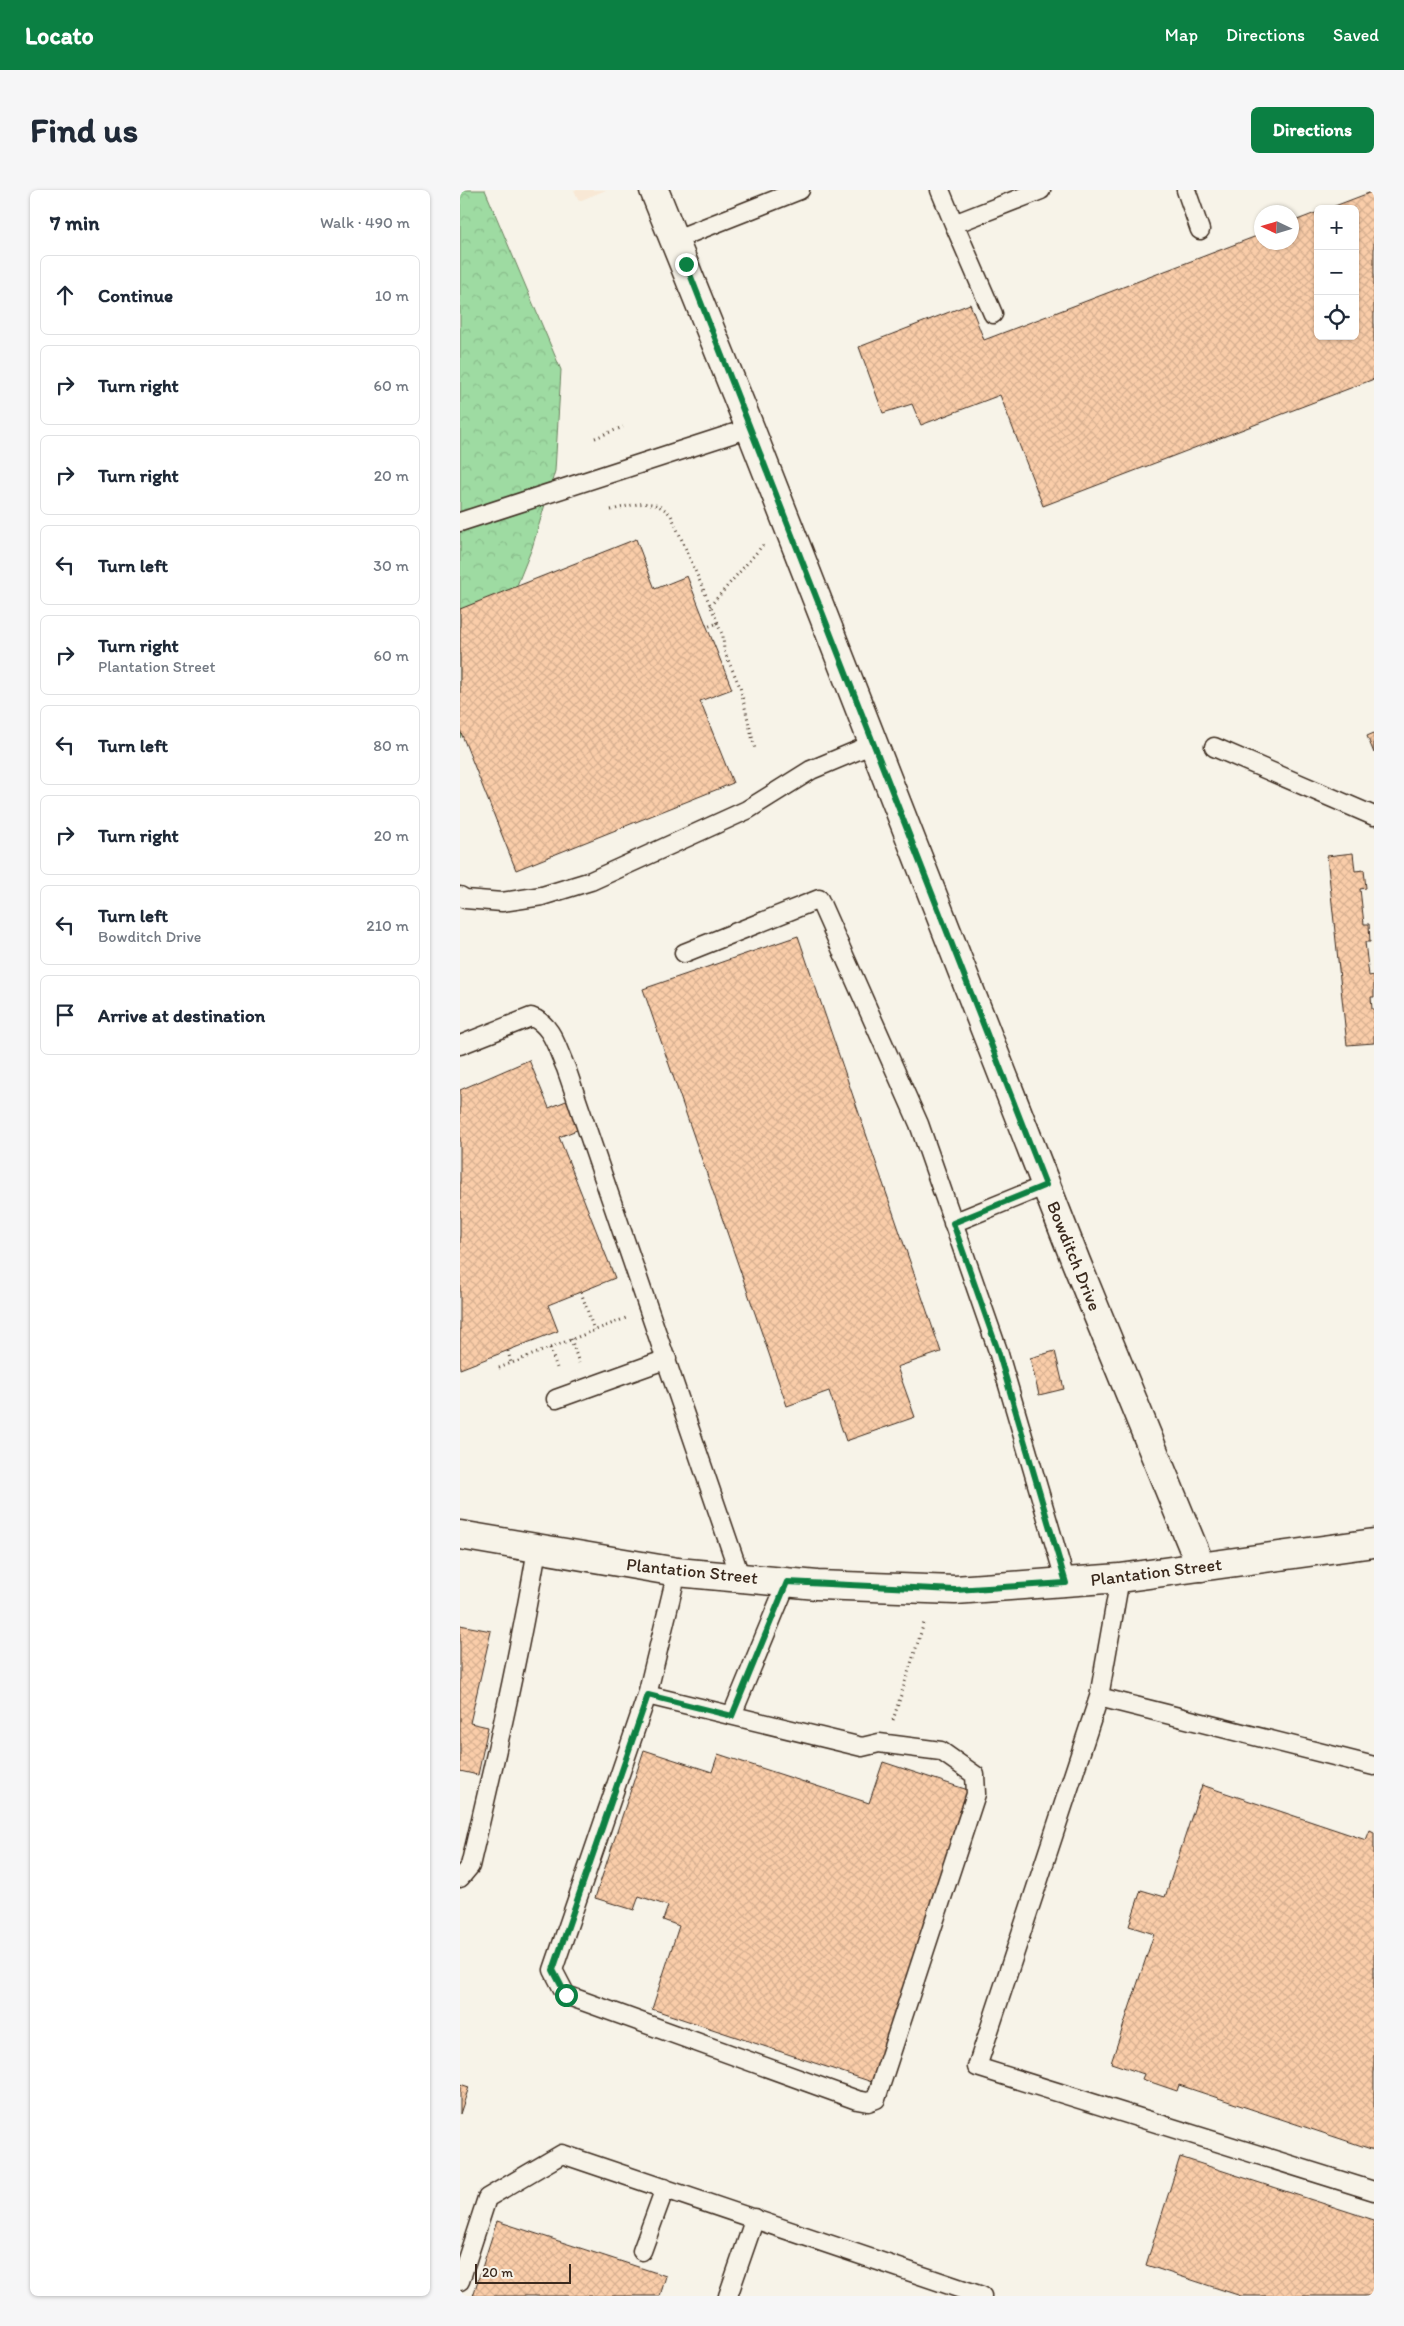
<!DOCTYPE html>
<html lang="en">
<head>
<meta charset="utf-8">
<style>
  body { margin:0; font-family:Itim,sans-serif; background:#f6f6f7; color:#1f2937 }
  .controls { position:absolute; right:15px; top:15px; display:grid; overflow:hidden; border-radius:8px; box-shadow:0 1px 4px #0004 }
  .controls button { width:45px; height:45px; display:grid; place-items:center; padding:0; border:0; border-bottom:1px solid #e0e1e3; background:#fff; color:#1f2937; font:25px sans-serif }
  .compass { position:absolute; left:794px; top:15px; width:45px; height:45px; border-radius:50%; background:#fff; box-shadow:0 1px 4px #0004; rotate:274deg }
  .scale { position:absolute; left:15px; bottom:12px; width:96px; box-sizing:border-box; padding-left:5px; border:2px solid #3b2a1e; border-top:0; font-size:14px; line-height:18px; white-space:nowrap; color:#3b2a1e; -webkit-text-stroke:4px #f7f3e8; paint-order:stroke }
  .stop { position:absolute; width:15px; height:15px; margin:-11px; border:4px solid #0b8043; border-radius:50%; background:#fff }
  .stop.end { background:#0b8043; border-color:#fff; box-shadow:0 1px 5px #0008 }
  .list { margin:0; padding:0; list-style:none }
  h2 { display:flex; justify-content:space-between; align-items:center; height:65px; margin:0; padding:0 20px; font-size:21px }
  h2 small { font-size:16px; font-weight:400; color:#747a83 }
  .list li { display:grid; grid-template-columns:32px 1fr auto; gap:15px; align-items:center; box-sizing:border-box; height:80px; margin:0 10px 10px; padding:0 10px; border:1px solid #e0e1e3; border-radius:8px }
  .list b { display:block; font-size:19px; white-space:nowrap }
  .list p { margin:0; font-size:16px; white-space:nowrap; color:#747a83 }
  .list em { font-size:16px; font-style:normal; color:#747a83 }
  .icon { flex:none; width:28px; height:28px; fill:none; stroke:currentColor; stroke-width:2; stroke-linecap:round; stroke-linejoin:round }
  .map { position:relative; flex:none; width:914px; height:2106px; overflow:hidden; border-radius:8px }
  header { display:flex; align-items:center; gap:30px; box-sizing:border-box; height:70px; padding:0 25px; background:#0b8043; color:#fff }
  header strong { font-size:24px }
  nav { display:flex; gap:28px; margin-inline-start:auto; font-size:18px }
  .intro { display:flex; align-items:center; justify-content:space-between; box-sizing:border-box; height:120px; padding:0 30px }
  h1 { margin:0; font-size:35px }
  .button { padding:12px 22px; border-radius:8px; background:#0b8043; color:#fff; font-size:18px; font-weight:700 }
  main { display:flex; gap:30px; padding:0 30px }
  aside { flex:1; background:#fff; border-radius:8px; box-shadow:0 1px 4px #0004 }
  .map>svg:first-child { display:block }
  .built { fill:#f8e8d5 }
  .forest { fill:url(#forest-crowns); stroke:#6c8260 }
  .building { fill:url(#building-cross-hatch); stroke:#3b2a1e }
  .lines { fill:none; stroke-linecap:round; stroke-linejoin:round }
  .lane-casing { stroke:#3b2a1e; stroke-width:21 }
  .street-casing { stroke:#3b2a1e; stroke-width:31 }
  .secondary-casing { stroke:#3b2a1e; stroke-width:31 }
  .path { stroke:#3b2a1e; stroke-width:3; stroke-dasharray:1 4; stroke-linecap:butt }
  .lane { stroke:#f7f3e8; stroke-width:18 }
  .street { stroke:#f7f3e8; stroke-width:28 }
  .secondary { stroke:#f7f3e8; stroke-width:28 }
  .route { stroke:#0b8043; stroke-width:6 }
  .labels { text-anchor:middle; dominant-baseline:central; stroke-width:4; stroke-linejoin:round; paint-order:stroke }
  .street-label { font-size:18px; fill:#3b2a1e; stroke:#f7f3e8 }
</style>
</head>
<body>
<header>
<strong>Locato</strong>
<nav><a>Map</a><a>Directions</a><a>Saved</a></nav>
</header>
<div class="intro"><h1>Find us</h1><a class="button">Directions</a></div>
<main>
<aside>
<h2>7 min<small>Walk · 490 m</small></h2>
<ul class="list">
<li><svg class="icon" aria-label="ahead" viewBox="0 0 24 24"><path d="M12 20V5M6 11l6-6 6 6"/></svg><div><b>Continue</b></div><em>10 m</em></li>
<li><svg class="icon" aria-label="right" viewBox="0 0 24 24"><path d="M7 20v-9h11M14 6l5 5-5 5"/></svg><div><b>Turn right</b></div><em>60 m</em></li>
<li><svg class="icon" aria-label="right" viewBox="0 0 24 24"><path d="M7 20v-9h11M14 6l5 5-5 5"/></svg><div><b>Turn right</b></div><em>20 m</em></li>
<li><svg class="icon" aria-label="left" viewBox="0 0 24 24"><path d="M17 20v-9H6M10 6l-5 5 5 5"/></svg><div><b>Turn left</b></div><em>30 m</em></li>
<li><svg class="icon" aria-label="right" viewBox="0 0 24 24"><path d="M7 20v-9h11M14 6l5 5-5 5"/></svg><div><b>Turn right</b><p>Plantation Street</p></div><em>60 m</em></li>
<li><svg class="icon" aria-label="left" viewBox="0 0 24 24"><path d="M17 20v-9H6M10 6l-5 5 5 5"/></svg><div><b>Turn left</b></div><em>80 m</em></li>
<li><svg class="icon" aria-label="right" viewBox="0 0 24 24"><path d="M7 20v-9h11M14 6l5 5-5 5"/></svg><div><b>Turn right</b></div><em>20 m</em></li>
<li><svg class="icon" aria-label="left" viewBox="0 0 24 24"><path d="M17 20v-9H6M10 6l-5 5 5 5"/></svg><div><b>Turn left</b><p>Bowditch Drive</p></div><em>210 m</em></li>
<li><svg class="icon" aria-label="arrive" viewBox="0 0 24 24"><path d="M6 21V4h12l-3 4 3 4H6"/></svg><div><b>Arrive at destination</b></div></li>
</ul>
</aside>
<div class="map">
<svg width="914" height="2106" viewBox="0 0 914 2106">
  <defs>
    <pattern id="forest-crowns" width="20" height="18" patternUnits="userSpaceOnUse" patternTransform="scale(1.25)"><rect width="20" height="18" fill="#9edba2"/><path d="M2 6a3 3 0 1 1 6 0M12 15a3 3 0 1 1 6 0" fill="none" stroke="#89bc8b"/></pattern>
    <pattern id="building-cross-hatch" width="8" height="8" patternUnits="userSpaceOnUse" patternTransform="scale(1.25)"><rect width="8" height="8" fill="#facda9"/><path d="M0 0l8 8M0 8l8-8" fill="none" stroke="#d7b091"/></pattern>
  </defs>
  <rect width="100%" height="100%" fill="#f7f3e8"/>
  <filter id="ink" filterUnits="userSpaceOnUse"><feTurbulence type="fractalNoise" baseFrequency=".02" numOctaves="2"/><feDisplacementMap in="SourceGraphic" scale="10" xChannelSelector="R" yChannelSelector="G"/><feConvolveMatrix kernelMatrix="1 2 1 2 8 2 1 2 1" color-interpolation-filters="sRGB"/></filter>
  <g filter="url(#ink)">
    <path class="built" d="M114 0H146L119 11Z"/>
    <path class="forest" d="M0 0H25L101 180 95 281 72 358 31 460 0 548Z"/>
    <path class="building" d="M914 1V189L583 316 540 205 461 235 452 214 423 223 399 157 510 114 524 150 802 44V52H832V32L858 22V146H895V19H867Z
      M176 349 195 399 227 386 247 437 272 499 240 511 273 593 56 680 0 540V419Z
      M914 543V563L907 546Z
      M893 663 895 681 904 680 906 698 900 699 904 734H909L910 752H905L909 786 914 785V807H911L912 819H914V853L887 855 867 666Z
      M338 746 481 1162 437 1177 455 1227 386 1251 369 1201 327 1216 183 799Z
      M69 870 89 918 111 909 122 938 99 947 155 1088 88 1115 98 1141 0 1179V900Z
      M595 1161 604 1199 579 1205 570 1168Z
      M0 1435 31 1441 10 1533 28 1537 18 1585 0 1581Z
      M184 1560 252 1582 258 1564 409 1613 423 1572 508 1600 412 1892 192 1819 219 1736 203 1730 208 1716 179 1706 174 1720 135 1708Z
      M742 1595 906 1650 910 1640 914 1642V1960L719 1895 717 1901 682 1889 684 1884 651 1873 694 1744 669 1736 681 1700 705 1707Z
      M0 1894 9 1897 0 1924Z
      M720 1967 914 2030V2106H781L686 2075Z
      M37 2031 206 2086 200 2106H13Z"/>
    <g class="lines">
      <defs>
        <path id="lane" d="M480 0 494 34 581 0
          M726 0 740 40
          M494 34 533 124
          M216 49 340 0
          M0 332 290 238
          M754 557 914 626
          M0 706 5 709 42 712 82 706 131 691 287 620 351 580 413 554
          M224 763 359 709 459 934 538 1161 606 1393
          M0 855 71 827C92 834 97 859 106 878L280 1386
          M493 1033 586 995
          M96 1209 207 1169
          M660 1388 639 1507 517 1877 914 2001
          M187 1505 93 1780 106 1805 397 1910 408 1912 416 1909 516 1604 515 1585 481 1561 419 1553 402 1557 187 1505 217 1382
          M639 1507 914 1576
          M272 1525 327 1392
          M0 1688 10 1676C35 1570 59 1466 77 1359
          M182 2061 205 1998
          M0 2091 27 2008 102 1964 522 2106
          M268 2106 295 2028"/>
        <path id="street" d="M194 0 290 238 616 1072 741 1377"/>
        <path id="secondary" d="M0 1345 217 1382 357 1395 495 1400 660 1388 914 1353"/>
      </defs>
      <use href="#lane" class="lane-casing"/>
      <use href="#street" class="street-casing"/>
      <use href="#secondary" class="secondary-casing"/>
      <path class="path" d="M135 248 163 237
        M151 320C175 315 192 306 211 325L258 433 247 437
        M250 416 303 355
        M257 433 263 446 264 461 280 497 295 559
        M121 1102 134 1140
        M111 1149 119 1173
        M90 1158 98 1181
        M48 1161 51 1173
        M39 1178 166 1128
        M433 1530 464 1433"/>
      <use href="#lane" class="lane"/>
      <use href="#street" class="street"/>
      <use href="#secondary" class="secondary"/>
    </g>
  </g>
  <g class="lines" filter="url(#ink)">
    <path class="route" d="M106 1805 93 1780 188 1505 272 1526 327 1392 495 1400 606 1393 538 1161 493 1033 586 995 226 74"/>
  </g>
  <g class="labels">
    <g class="street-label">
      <text transform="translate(614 1066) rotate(68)">Bowditch Drive</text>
      <text transform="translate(232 1381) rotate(6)">Plantation Street</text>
      <text transform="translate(696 1382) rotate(-7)">Plantation Street</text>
    </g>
  </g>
</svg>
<div class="controls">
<button>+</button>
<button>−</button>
<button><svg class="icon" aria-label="locate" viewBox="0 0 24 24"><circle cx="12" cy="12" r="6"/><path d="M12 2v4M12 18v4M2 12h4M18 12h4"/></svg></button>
</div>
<svg class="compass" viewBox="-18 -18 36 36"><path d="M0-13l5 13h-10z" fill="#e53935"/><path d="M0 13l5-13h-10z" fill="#747a83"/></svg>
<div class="scale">20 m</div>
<div class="stop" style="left:106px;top:1805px"></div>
<div class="stop end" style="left:226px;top:74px"></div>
</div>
</main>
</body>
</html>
